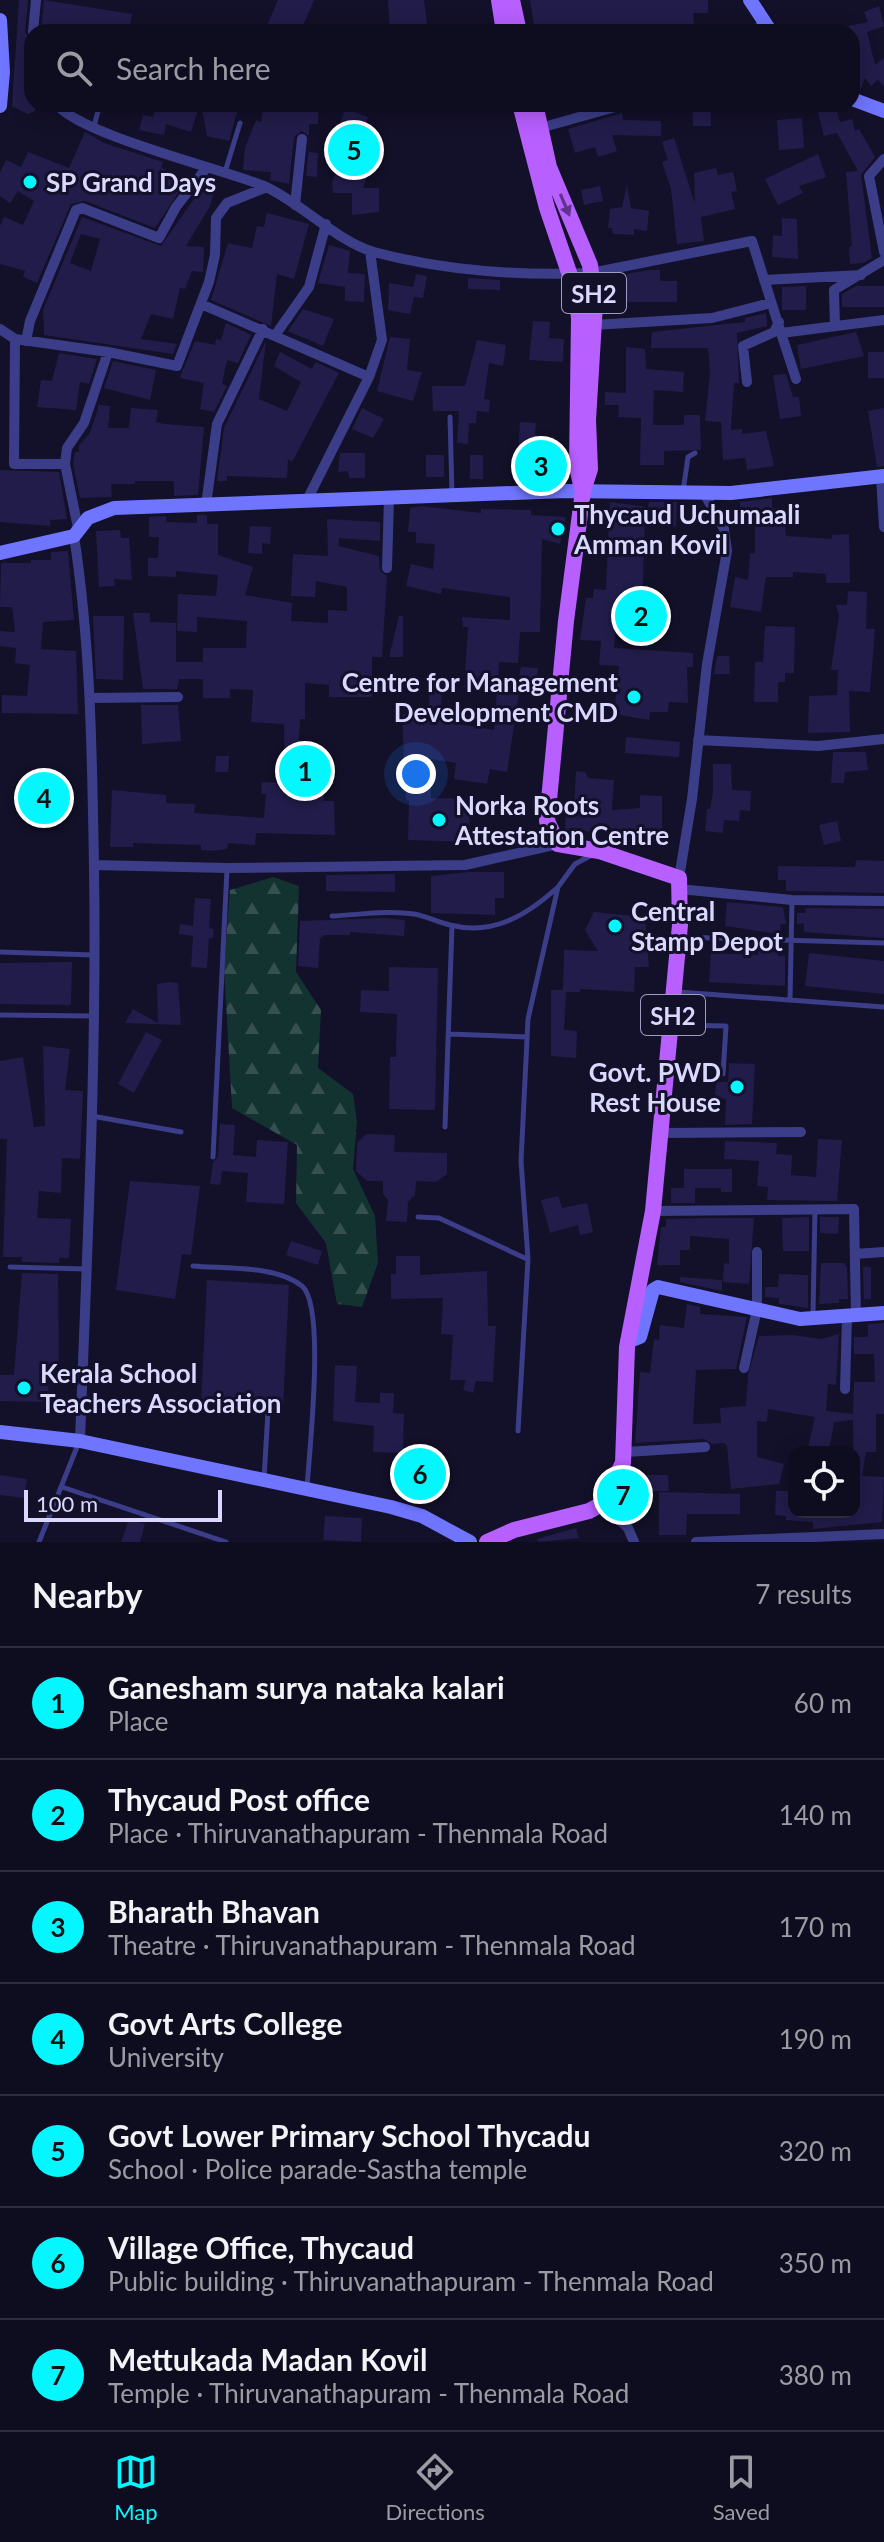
<!DOCTYPE html>
<html lang="en">
<head>
<meta charset="utf-8">
<style>
  body { margin:0; font-family:Lato,sans-serif; background:#171528; color:#f1f3f6 }
  .controls { position:absolute; right:24px; bottom:24px; display:grid; overflow:hidden; border-radius:16px; box-shadow:0 4px 20px #0003 }
  .controls button { width:72px; height:72px; display:grid; place-items:center; padding:0; border:0; border-bottom:2px solid #2e2c3d; background:#0e0c1f; color:#f1f3f6; font:40px sans-serif }
  .scale { position:absolute; left:24px; bottom:20px; width:198px; box-sizing:border-box; padding-left:8px; border:4px solid #dad8ff; border-top:0; font-size:22px; line-height:28px; white-space:nowrap; color:#dad8ff; -webkit-text-stroke:6px #131029; paint-order:stroke }
  .you { position:absolute; left:416px; top:774px; width:28px; height:28px; margin:-20px; border:6px solid #fff; border-radius:50%; background:#1a73e8; box-shadow:0 0 0 12px #1a73e833 }
  .badge { display:grid; place-items:center; width:52px; height:52px; border-radius:50%; background:#04f7ff; color:#111; font-size:26px; font-weight:700 }
  .pin { position:absolute; translate:-50% -50%; border:4px solid #fff; box-shadow:0 2px 8px #0006 }
  .list { margin:0; padding:0; list-style:none }
  h2 { display:flex; justify-content:space-between; align-items:center; height:104px; margin:0; padding:0 32px; font-size:34px }
  h2 small { font-size:26px; font-weight:400; color:#9b9ba4 }
  .list li { display:grid; grid-template-columns:52px 1fr auto; gap:24px; align-items:center; box-sizing:border-box; height:112px; padding:0 32px; border-top:2px solid #2e2c3d }
  .list b { display:block; font-size:30px; white-space:nowrap }
  .list p { margin:0; font-size:26px; white-space:nowrap; color:#9b9ba4 }
  .list em { font-size:26px; font-style:normal; color:#9b9ba4 }
  .icon { flex:none; width:44px; height:44px; fill:none; stroke:currentColor; stroke-width:2; stroke-linecap:round; stroke-linejoin:round }
  .map { position:relative; flex:none; width:884px; height:1542px; overflow:hidden }
  .search { position:absolute; background:#0e0c1f; box-shadow:0 4px 20px #0003; left:24px; right:24px; top:24px; height:88px; display:flex; align-items:center; gap:20px; box-sizing:border-box; padding:0 28px; border-radius:24px; color:#9b9ba4; font-size:30px }
  .sheet { height:888px; background:#0e0c1f }
  nav { display:flex; justify-content:space-around; align-items:center; box-sizing:border-box; height:112px; border-top:2px solid #2e2c3d; background:#0e0c1f; font-size:22px; color:#9b9ba4 }
  nav a { display:grid; justify-items:center; gap:4px }
  nav .on { color:#04f7ff }
  .map>svg:first-child { display:block }
  .forest { fill:url(#forest-firs) }
  .building { fill:#221c4a; fill-rule:evenodd }
  .lines { fill:none; stroke-linecap:round; stroke-linejoin:round }
  .lane { stroke:#3b3d88; stroke-width:5 }
  .street { stroke:#3b3d88; stroke-width:10 }
  .secondary { stroke:#6f75ff; stroke-width:14 }
  .primary { stroke:#b85fff; stroke-width:16 }
  .oneway { fill:#5d3489 }
  .poi-dot { fill:#04f7ff; stroke:#131029; stroke-width:3 }
  .labels { text-anchor:middle; dominant-baseline:central; stroke-width:6; stroke-linejoin:round; paint-order:stroke }
  .shield { fill:#131029; stroke:#9e9cbf; stroke-width:2 }
  .shield-label { font-size:24px; font-weight:bold; fill:#dad8ff }
  .poi-label { font-size:26px; font-weight:bold; fill:#dad8ff; stroke:#131029; text-anchor:start }
</style>
</head>
<body>
<div class="map">
<svg width="884" height="1542" viewBox="0 0 884 1542">
  <defs>
    <pattern id="forest-firs" width="22" height="20" patternUnits="userSpaceOnUse" patternTransform="scale(2)"><rect width="22" height="20" fill="#133330"/><path d="M5 1l3.5 6h-7zM16 11l3.5 6h-7z" fill="#35504f"/></pattern>
  </defs>
  <rect width="100%" height="100%" fill="#131029"/>
  <path class="forest" d="M273 877 299 886 296 972 321 1010 318 1068 353 1094 357 1121 353 1169 375 1216 378 1263 362 1307 337 1304 326 1243 296 1203 297 1145 232 1108 224 968 230 890Z"/>
  <path class="building" d="M19 0H28L25 32 31 40 29 100 36 110 28 114 12 106Z
    M44 0 132 14 129 32H41Z
    M278 0H314L303 26 295 25 294 32H264Z
    M388 0H424L428 32H390Z
    M530 0H708V13H693L694 24 648 32H535Z
    M879 6 884 26 867 32 875 65 884 58V86L878 80 871 86 865 78 860 91 852 87V32L848 26 868 22 864 12Z
    M181 104H200L191 132 166 124 164 135 139 130 143 115 153 117 156 107 178 112Z
    M201 104H239L229 141 207 136Z
    M264 104H318V124H309V136L302 131 294 137 289 184 270 180 271 172 243 170 245 148 256 120 261 122Z
    M692 104H710L711 126H693Z
    M836 107 840 122 852 119 855 131 859 129 875 157 861 175 872 258 863 263 850 264 849 247 852 246 846 172 858 171 837 133 824 136 818 112Z
    M345 109 368 117 356 151 374 157 363 188H379V212L352 215V193H333L332 182 350 133 338 129Z
    M622 113 623 120 661 121V136L612 135 617 151 598 157 595 147 575 153 568 129Z
    M802 118 804 148 779 150 777 120Z
    M85 132 104 143 163 162 161 167 186 181 155 228 85 201 71 204 37 283 23 277 25 271 0 264V226L4 217 23 225 34 201 18 191 10 203 0 196V173L6 160 21 167 28 152 69 168Z
    M674 138 695 204 694 173 716 168 718 175 733 172 737 191 731 192 735 209 701 217 704 241 677 244 671 189 662 162 668 160 662 142Z
    M309 147V152L318 153 317 177 306 176Z
    M818 154 826 177 799 186 803 193 778 205 765 179Z
    M210 176 218 179 210 206 186 246 204 247 203 272 192 271 185 289 180 288 173 319 151 314 141 339 177 344 173 354 44 335 43 310 82 217 161 246ZM81 234 100 239 91 271 70 263Z
    M600 186 603 201 584 205 581 190Z
    M627 186 631 208 649 211 647 231 634 229V235L613 234 612 228H608L610 209 622 207Z
    M267 213 309 224 294 279 277 274 271 326 211 300 228 243 252 248 257 226 264 227Z
    M782 218 797 219 798 259 772 257 773 235 782 236Z
    M329 245 350 251 348 273 365 274 364 302 345 301V287L318 283Z
    M648 270H660V281H677V302H627V274Z
    M416 274 427 276 423 298 414 297 410 314 388 310 389 283 413 287Z
    M468 278 500 280V290L468 289Z
    M806 286V310H782V287Z
    M856 286H884V307H842V294Z
    M303 309 334 319 323 346 288 331Z
    M766 313 767 326 737 333 739 383H734L731 430 742 429V434L766 431 774 466 747 470 745 458 723 460 721 422 705 421 710 373 708 348H651L652 332 745 322V318Z
    M533 321 550 322 549 338 564 339 563 362 529 360Z
    M226 323 251 335 238 363 227 360 222 384 227 386 214 412 200 409 204 383 180 378 182 372 195 341 215 345 216 339 221 340Z
    M856 332 864 356 801 369 797 345Z
    M390 337 410 339 407 370 422 372 413 401 377 391Z
    M477 340 506 345 503 366 489 363 484 399 490 400 489 412 477 411 476 423H469L468 444 457 443 459 411H433L432 386H465Z
    M266 341 259 399 287 411 301 382 274 366 280 352 312 369 316 362 339 373 292 462 288 459 287 478 227 476V481H217L224 428Z
    M626 347 645 349 646 369 684 372 683 392 654 390 653 425H684V415H700L701 450 664 451V465H640L641 418 618 417 619 405H605V392L626 393Z
    M868 352H884V378H868Z
    M59 353 97 359 89 384 80 382 76 410 37 407 41 380 52 381Z
    M113 361 156 370 150 400 104 388Z
    M786 374 793 397H799L801 416 780 419 773 375Z
    M99 405 110 406 108 428H129L131 408 158 410 156 422 164 424 204 427 198 495 174 496V481H135V484H111L112 497 80 498 73 464 75 452H79V445L90 433Z
    M362 408 384 419 373 438 352 429Z
    M884 408V466L877 467 868 411Z
    M520 422 536 423 535 435 555 437 554 456 532 454 531 474 517 473Z
    M340 453H365V478H349L348 471 338 472Z
    M426 455H444V477H426Z
    M470 455H483V479H470Z
    M0 470 59 472 67 519 50 520V526L0 522Z
    M772 498V508L783 509 786 536 832 539V535L849 534 850 583H826V574L793 572V577H766L761 612 730 607 735 577 748 580 750 553 755 554V520H740V502Z
    M610 502 648 507 649 502H677L676 526H665L666 520 645 519 642 607 667 608 668 628 616 624 614 648 693 653V667H687L688 703 669 702 668 712H650L649 720 614 714 619 666 599 665 601 641 580 640 586 598H593L594 589 606 590Z
    M421 506 481 513V509L531 510V515L566 517 560 544 542 539 540 632H520L518 663 499 662 498 687V682L520 685 507 772 490 769 487 784 454 779 456 763 431 759V798L470 799 469 842 408 840 409 801 406 800 402 714H428L430 689H442L440 721 494 730 497 691 464 688 468 627H463L462 617 510 620V597L442 588 441 594 406 586 411 564 433 569 435 544 416 543V532H408L410 508Z
    M197 515H207V524H218V555L253 567 245 595 292 603 291 621 328 623V610L347 611V587L316 581 315 597 291 596 293 554 328 556 327 519 380 522V541L339 538 338 546 379 556 380 571 387 576 382 657H372V697H329V685L305 683V719H300L298 753H324V801H334L335 835 256 833 255 845 228 843 227 849 214 851 201 850V845L133 843V847H110L112 790 166 795V803L195 804 194 813 264 818 266 794H261L262 782 285 783 284 724 251 722 253 690 230 689V698H203V679H179L177 689H143L133 613H150V622L176 623V662H203V648H246L247 621 197 617V632L177 631 178 594 216 596 218 575 176 571V577L148 576V558H158L159 537H149V517L166 516V522L197 523Z
    M250 526 271 527 270 544 262 543V554L248 553Z
    M120 530 121 538H129L132 580 114 579 115 586 99 587 96 531Z
    M68 551 74 620 43 622 41 649 76 651 78 714 2 713V695L27 696 30 665 15 663 16 648 0 646V631L15 632 12 607H0L1 563H31V560H51V552Z
    M848 591 867 592 866 629H875L870 692 849 691 850 732 808 733 809 696 837 695 838 670H831L839 615 836 605H847Z
    M93 616H124L123 680 96 679Z
    M399 616H403V657H389Z
    M765 626 795 627 794 673H785V682H778V702H754L755 662H763Z
    M717 656H729L730 674H714Z
    M521 667 538 668 536 684 518 683Z
    M141 705H178L181 741 142 744Z
    M626 737 680 742 679 757 625 753Z
    M833 752H866L868 770 845 772 844 783H831Z
    M216 756H229L228 772H215Z
    M713 764H731L732 790 751 791 750 811 740 810 739 821 724 820 723 833 705 831 707 809H710L713 793Z
    M576 771 585 772 588 778 614 780 612 810 640 808V795L662 796V834L651 839 645 834 618 829 617 833 565 830 566 809H574Z
    M837 821 841 841 824 845 819 825Z
    M856 860 884 861V893L786 891V880H778V866L855 867Z
    M469 872H504V898H495V915L431 913V876Z
    M395 874V892L326 891V875Z
    M195 898 211 899 209 928 214 929 213 938H209L207 968 191 967 193 936 179 934 180 924 193 926Z
    M727 902 783 907 786 924H781L780 934 725 926Z
    M806 908 884 909V938L804 932V923L797 924V913H805Z
    M594 912 645 917 649 967H635L634 992 580 989V992H566L564 1030 577 1031 576 1058 551 1056V990H563L564 950 598 951 585 930Z
    M383 918 405 920 404 936 350 932V935H324L320 939 318 968 298 966 300 921Z
    M759 945H779L778 956H785V986L709 982 711 953 758 955Z
    M809 953 884 961V994L805 986Z
    M72 962 71 1005 0 1004V963Z
    M389 967 438 968 435 1110 389 1109 390 1057H396L397 1014 360 1012 361 990 389 991Z
    M170 982 178 983 181 1025 125 1023 133 1009 158 1023 157 984Z
    M146 1032 162 1040 134 1093 118 1084Z
    M43 1046 70 1049 65 1090 83 1091 80 1159 62 1158 61 1193 39 1191 37 1218 71 1219 69 1258H59V1263L22 1262V1257H3L7 1139H0V1061L23 1057 34 1127 45 1126Z
    M729 1063 755 1064 752 1124 725 1125 726 1099 715 1098 716 1082H728Z
    M220 1124 235 1125 233 1155 256 1157 257 1140 288 1142 284 1204 246 1202 248 1173 222 1171 220 1185 210 1184 213 1162 218 1157Z
    M366 1134 395 1135 394 1152 447 1153V1174L436 1182 416 1181 415 1195 408 1202 407 1222 386 1221 388 1200 383 1194V1181H367L356 1171 357 1143Z
    M818 1139 842 1140 837 1201 767 1200 768 1187 757 1186 759 1161 724 1159 725 1141 777 1143 776 1154 792 1155 791 1175 816 1177Z
    M684 1169H732V1192H721V1188H695V1203H671V1188H684Z
    M130 1181 200 1186 191 1255 182 1254 175 1299 116 1290Z
    M558 1196 562 1208 587 1203 593 1232 580 1235 578 1225 550 1233 541 1200Z
    M809 1217V1251H783L782 1218Z
    M820 1217H839L838 1234 820 1233Z
    M708 1218H754L749 1284 723 1282 724 1263 729 1264V1239L690 1236V1250H680V1265H657L661 1227H666V1219Z
    M291 1241 322 1251 318 1265 286 1255Z
    M396 1256H420V1275L487 1271 488 1326H496L493 1382 476 1381 473 1393 463 1390 466 1380H450L453 1335 441 1334 443 1298 391 1299V1274H396Z
    M821 1263H844L847 1267 848 1299H839V1303L819 1304Z
    M863 1267H871V1299H864Z
    M22 1273 58 1274 59 1374 49 1373 48 1402 0 1401V1375H14Z
    M779 1274 808 1275V1308L779 1304V1298L765 1297V1287H778Z
    M680 1277 722 1280V1291L680 1282Z
    M207 1280 289 1285 283 1408 201 1404Z
    M687 1304 700 1307V1314L747 1317 736 1369 696 1370 693 1424 721 1423 720 1408 746 1406 748 1375 759 1336 793 1335 821 1339 839 1334 836 1385 828 1384 826 1411 853 1414 854 1382H875L874 1354H854V1337H868V1324L884 1323V1414H876V1452H866L862 1476 884 1477 882 1522 813 1529V1522L786 1520V1516L775 1515 776 1491H794V1512H854L853 1420 834 1422 829 1452H807L815 1417 768 1409 767 1422 757 1421V1457L784 1464 779 1484 731 1489 727 1446 724 1443 712 1444 704 1439 635 1443 640 1372 650 1373 654 1339 659 1340 660 1325 684 1328Z
    M335 1365 357 1366 355 1402 380 1403V1393H394L393 1413 404 1414 403 1453 373 1452 374 1426 333 1421Z
    M0 1475 27 1479 24 1498 0 1495Z
    M636 1475H668L669 1491H636Z
    M659 1492 740 1494V1514H687L686 1535H659Z
    M325 1516 362 1518 361 1542 323 1540Z
    M129 1519 145 1524 140 1542H121Z
    M576 1528 579 1538 538 1542 537 1539Z"/>
  <g class="lines">
    <path class="lane" d="M689 32H699
      M742 32 763 23
      M94 126 100 104
      M225 172 240 123
      M450 417 452 494
      M683 491 688 457 695 453
      M332 916C358 915 387 910 414 914 426 916 438 922 450 925 493 936 527 915 557 888
      M680 937 884 943
      M0 952 94 955
      M678 992 884 1007
      M790 1000 792 901
      M0 1015 93 1016
      M673 1025 726 1026 723 1074
      M449 1034 527 1037
      M92 1116 181 1132
      M445 1127 452 926
      M213 1157 227 869
      M418 1217 439 1218 527 1259
      M193 1266C224 1269 276 1265 302 1286 326 1306 309 1453 307 1488
      M10 1267 85 1269
      M813 1314 815 1209
      M518 1431 528 1259 521 1161 528 1019 558 887 575 864 592 855
      M264 1479 268 1411
      M62 1487 226 1542
      M39 1542 79 1442"/>
    <path class="street" d="M33 32 36 0
      M56 104C83 136 220 168 264 186 299 201 339 243 374 252 445 271 518 276 591 273L752 241 781 333 884 320
      M540 128 626 104
      M884 159 869 176 884 252
      M295 205 302 139
      M764 280 861 275
      M201 304 369 377
      M593 325 712 318 771 303
      M835 326 834 290 884 260
      M0 329 15 339 108 352 177 366 209 282 215 255 216 218 227 203 267 187
      M781 333 796 379
      M276 334 309 287 326 224
      M15 339 14 464H65
      M26 341 30 321 76 210 82 208 159 238 176 207 207 167
      M747 382 743 346 774 332 779 322
      M881 477 884 527
      M307 500 369 377 382 340 370 251
      M206 505 217 424 263 329
      M78 528 65 464 67 448 84 423 108 352
      M74 536C91 646 92 755 94 867 97 1058 87 1250 80 1441
      M387 568 389 498
      M91 698 178 697
      M698 740 818 746 884 739
      M94 865 227 868 465 865 558 844
      M679 878 692 799 707 664 727 551 724 529 704 493
      M679 889 792 900 884 901
      M661 1133 801 1132
      M653 1211 854 1209 856 1316
      M855 1254 884 1252
      M744 1368 757 1309V1252
      M845 1389 847 1317
      M626 1452 705 1447
      M602 1504 628 1528 634 1542
      M696 1542 884 1534"/>
    <path class="secondary" d="M750 0 771 32
      M0 20 3 72 0 106
      M852 99 884 111
      M0 553 74 536 88 518 114 508 565 491 731 493 884 476
      M627 1342 640 1337 653 1290 658 1287 800 1319 884 1313
      M0 1432 80 1441 391 1507 422 1516 470 1542"/>
    <path class="primary" d="M499 0 504 32
      M512 0 519 32
      M520 104 547 208 576 293 579 318 577 467 582 489
      M487 1542 514 1530 589 1511 602 1504 623 1463 627 1347 653 1211 680 925 679 878 599 851 558 844 547 821 566 621 583 491 590 469 588 420 595 304 590 265 549 167 535 104"/>
  </g>
  <defs><path id="oneway-solid" d="M-6-.8H1V-3.2L6.5 0L1 3.2V.8H-6Z" transform="scale(2)"/></defs>
  <use class="oneway" href="#oneway-solid" transform="translate(565 205) rotate(67)"/>
  <g class="poi-dot">
    <circle cx="30" cy="182" r="8"/>
    <circle cx="558" cy="529" r="8"/>
    <circle cx="634" cy="697" r="8"/>
    <circle cx="439" cy="820" r="8"/>
    <circle cx="615" cy="926" r="8"/>
    <circle cx="737" cy="1087" r="8"/>
    <circle cx="24" cy="1388" r="8"/>
  </g>
  <g class="labels">
    <g class="shield">
      <rect x="562" y="273" width="64" height="40" rx="6"/>
      <rect x="641" y="995" width="64" height="40" rx="6"/>
    </g>
    <g class="shield-label">
      <text x="594" y="293">SH2</text>
      <text x="673" y="1015">SH2</text>
    </g>
    <g class="poi-label">
      <text x="46" y="182">SP Grand Days</text>
      <text x="574" y="514">Thycaud Uchumaali<tspan x="574" dy="30">Amman Kovil</tspan></text>
      <text x="618" y="682" text-anchor="end">Centre for Management<tspan x="618" dy="30">Development CMD</tspan></text>
      <text x="455" y="805">Norka Roots<tspan x="455" dy="30">Attestation Centre</tspan></text>
      <text x="631" y="911">Central<tspan x="631" dy="30">Stamp Depot</tspan></text>
      <text x="721" y="1072" text-anchor="end">Govt. PWD<tspan x="721" dy="30">Rest House</tspan></text>
      <text x="40" y="1373">Kerala School<tspan x="40" dy="30">Teachers Association</tspan></text>
    </g>
  </g>
</svg>
<div class="controls">
<button><svg class="icon" aria-label="locate" viewBox="0 0 24 24"><circle cx="12" cy="12" r="6"/><path d="M12 2v4M12 18v4M2 12h4M18 12h4"/></svg></button>
</div>
<div class="scale">100 m</div>
<div class="you"></div>
<div class="pin badge" style="left:305px;top:771px">1</div>
<div class="pin badge" style="left:641px;top:616px">2</div>
<div class="pin badge" style="left:541px;top:466px">3</div>
<div class="pin badge" style="left:44px;top:798px">4</div>
<div class="pin badge" style="left:354px;top:150px">5</div>
<div class="pin badge" style="left:420px;top:1474px">6</div>
<div class="pin badge" style="left:623px;top:1495px">7</div>
<div class="search"><svg class="icon" aria-label="search" viewBox="0 0 24 24"><circle cx="10" cy="10" r="6"/><path d="M15 15l6 6"/></svg>Search here</div>
</div>
<section class="sheet">
<h2>Nearby<small>7 results</small></h2>
<ul class="list">
<li><span class="badge">1</span><div><b>Ganesham surya nataka kalari</b><p>Place</p></div><em>60 m</em></li>
<li><span class="badge">2</span><div><b>Thycaud Post office</b><p>Place · Thiruvanathapuram - Thenmala Road</p></div><em>140 m</em></li>
<li><span class="badge">3</span><div><b>Bharath Bhavan</b><p>Theatre · Thiruvanathapuram - Thenmala Road</p></div><em>170 m</em></li>
<li><span class="badge">4</span><div><b>Govt Arts College</b><p>University</p></div><em>190 m</em></li>
<li><span class="badge">5</span><div><b>Govt Lower Primary School Thycadu</b><p>School · Police parade-Sastha temple</p></div><em>320 m</em></li>
<li><span class="badge">6</span><div><b>Village Office, Thycaud</b><p>Public building · Thiruvanathapuram - Thenmala Road</p></div><em>350 m</em></li>
<li><span class="badge">7</span><div><b>Mettukada Madan Kovil</b><p>Temple · Thiruvanathapuram - Thenmala Road</p></div><em>380 m</em></li>
</ul>
</section>
<nav>
<a class="on"><svg class="icon" aria-label="map" viewBox="0 0 24 24"><path d="M3 6l6-2 6 2 6-2v14l-6 2-6-2-6 2zM9 4v14M15 6v14"/></svg>Map</a>
<a><svg class="icon" aria-label="directions" viewBox="0 0 24 24"><path d="M12 3l9 9-9 9-9-9zM9 14v-3h6M13 9l2 2-2 2"/></svg>Directions</a>
<a><svg class="icon" aria-label="saved" viewBox="0 0 24 24"><path d="M7 4h10v16l-5-4-5 4z"/></svg>Saved</a>
</nav>
</body>
</html>
